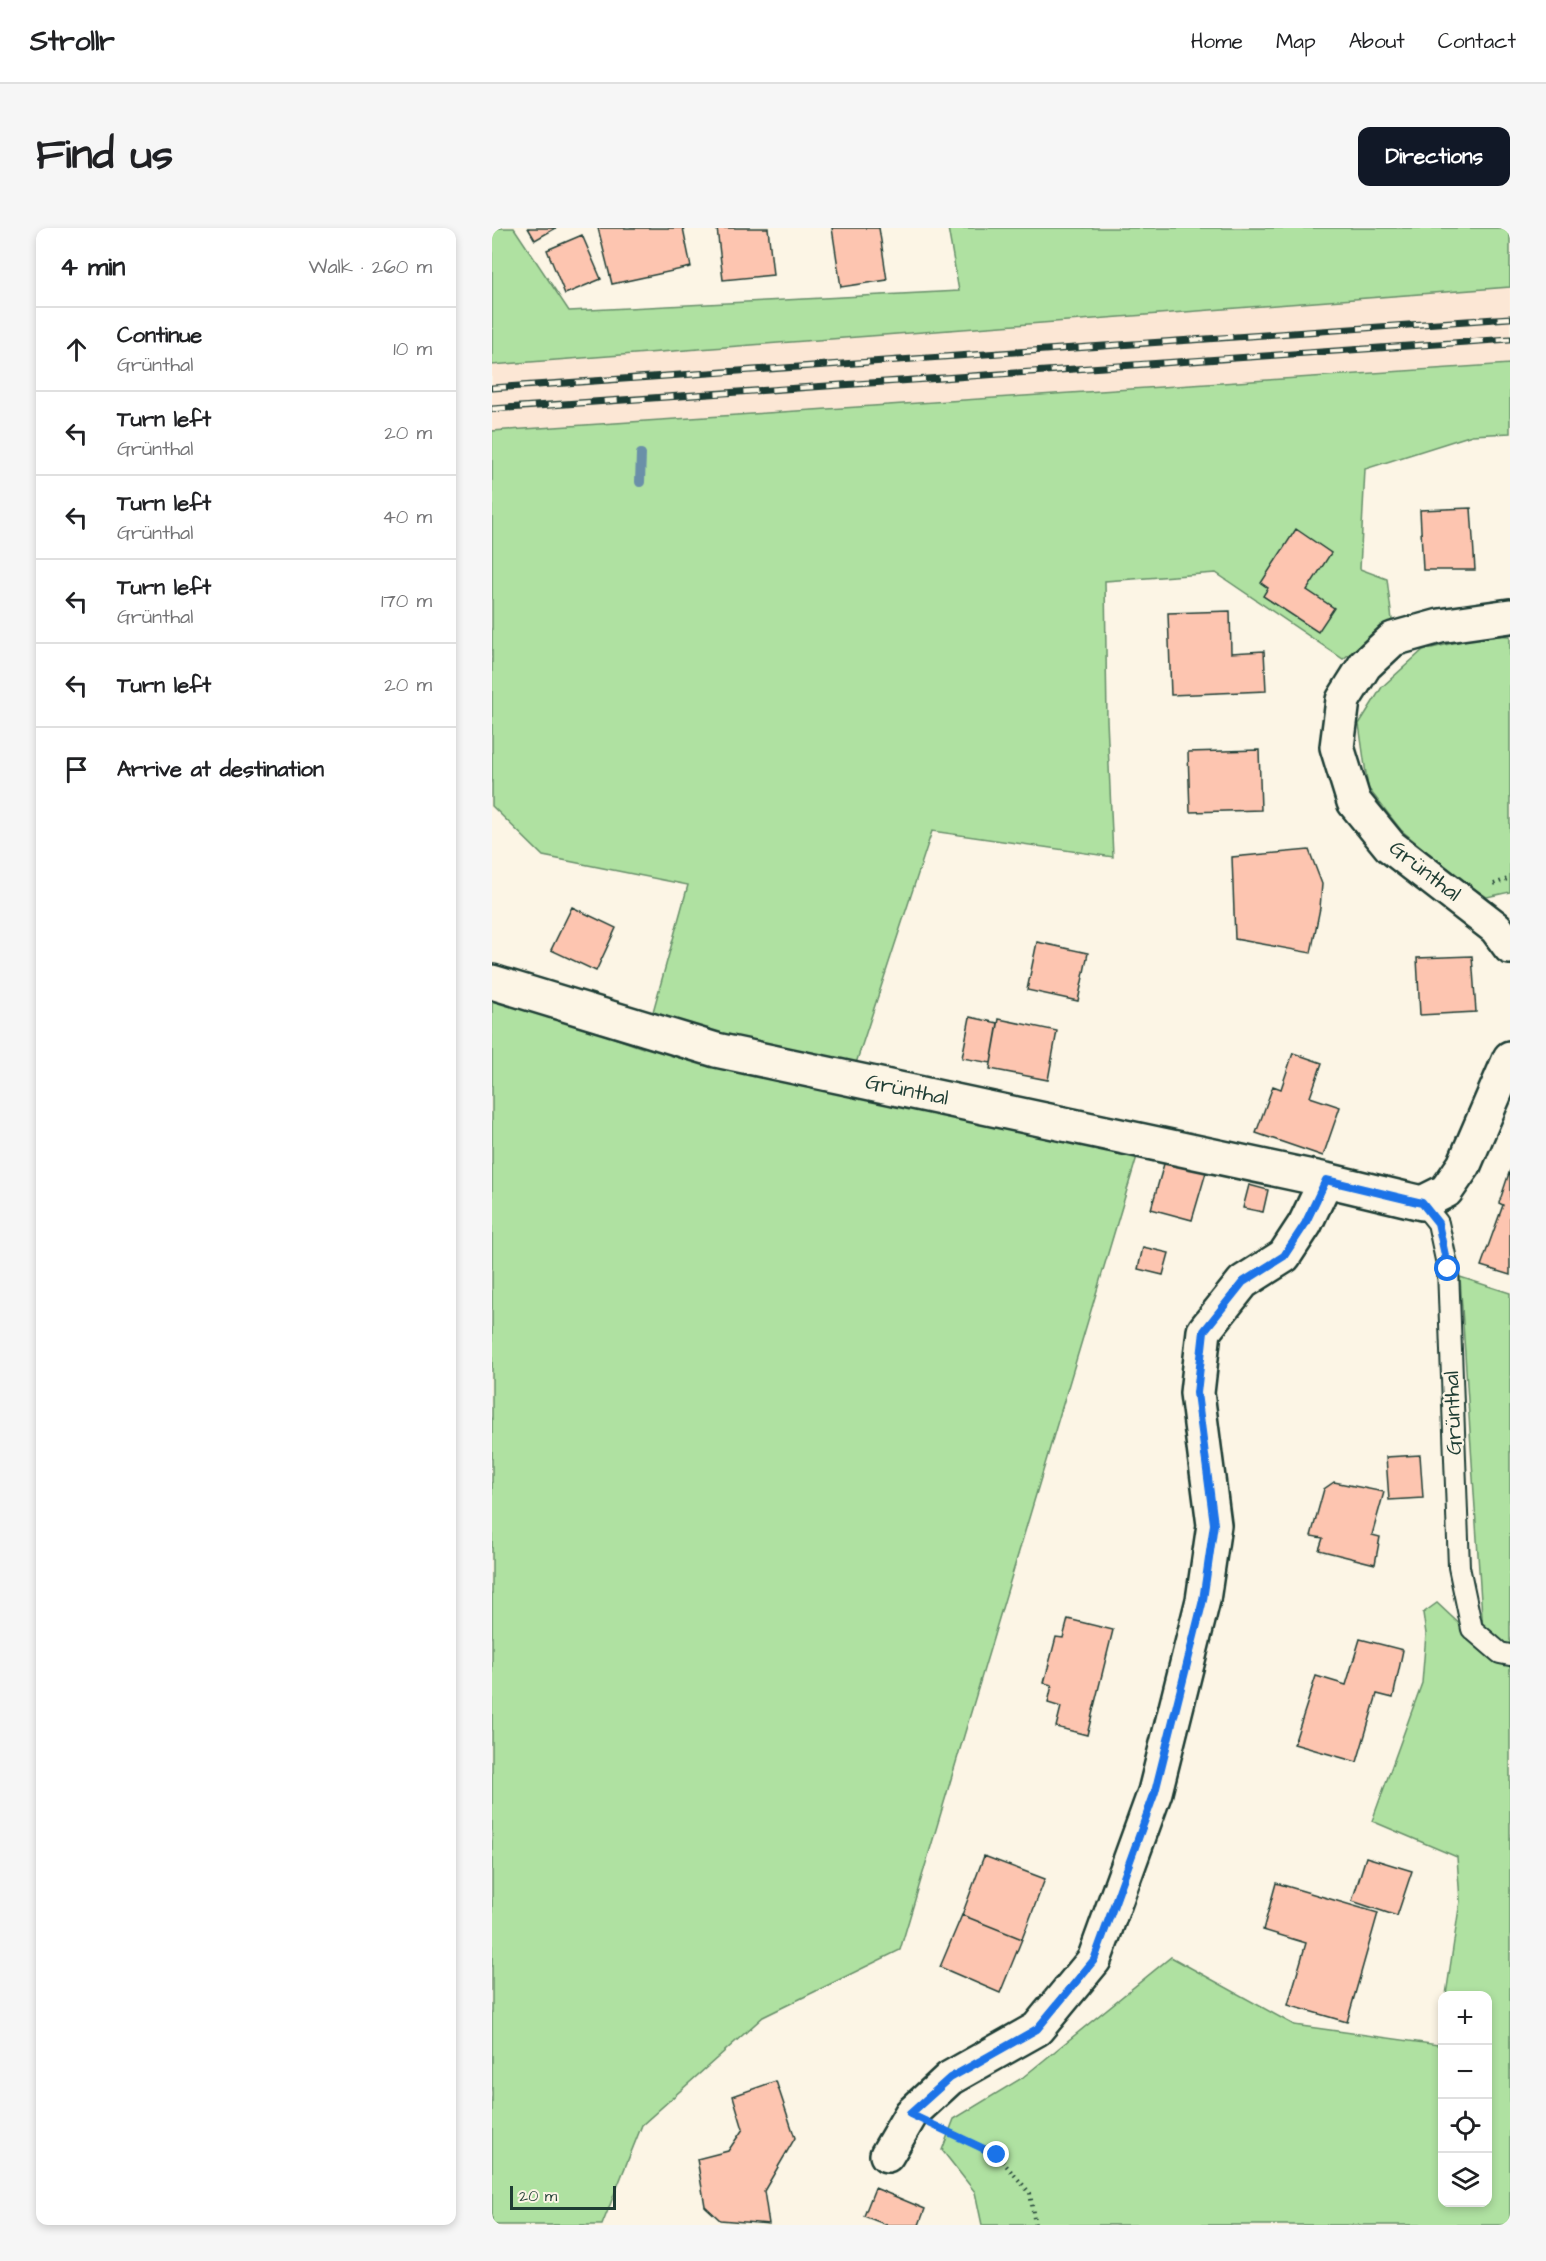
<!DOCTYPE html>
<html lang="en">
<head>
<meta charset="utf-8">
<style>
  body { margin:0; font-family:"Architects Daughter",sans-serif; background:#f6f6f6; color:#202124 }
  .controls { position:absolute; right:18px; bottom:18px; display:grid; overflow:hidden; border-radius:12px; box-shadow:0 3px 9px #0003 }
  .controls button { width:54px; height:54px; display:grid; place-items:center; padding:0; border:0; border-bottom:2px solid #e0e0e0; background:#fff; color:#202124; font:30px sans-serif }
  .scale { position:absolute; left:18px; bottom:15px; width:106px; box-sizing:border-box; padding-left:6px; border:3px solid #1f3d34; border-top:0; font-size:16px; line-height:21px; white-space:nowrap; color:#1f3d34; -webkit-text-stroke:4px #fcf5e5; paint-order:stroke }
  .stop { position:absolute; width:18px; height:18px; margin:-14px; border:4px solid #1a73e8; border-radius:50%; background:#fff }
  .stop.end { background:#1a73e8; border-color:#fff; box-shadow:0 2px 6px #0008 }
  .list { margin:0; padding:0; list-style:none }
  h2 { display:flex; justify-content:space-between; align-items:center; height:78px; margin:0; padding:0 24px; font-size:26px }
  h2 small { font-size:20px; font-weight:400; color:#757577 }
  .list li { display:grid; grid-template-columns:39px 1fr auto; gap:18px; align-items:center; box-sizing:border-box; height:84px; padding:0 24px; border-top:2px solid #e0e0e0 }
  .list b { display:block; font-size:22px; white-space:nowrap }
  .list p { margin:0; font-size:20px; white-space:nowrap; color:#757577 }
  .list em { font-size:20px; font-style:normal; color:#757577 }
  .icon { flex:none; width:33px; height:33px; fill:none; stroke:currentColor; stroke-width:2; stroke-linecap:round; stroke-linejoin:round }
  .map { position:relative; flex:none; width:1018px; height:1997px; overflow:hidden; border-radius:12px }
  header { display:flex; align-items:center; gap:36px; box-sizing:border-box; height:84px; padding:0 30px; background:#fff; border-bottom:2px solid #e0e0e0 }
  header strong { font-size:28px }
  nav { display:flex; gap:33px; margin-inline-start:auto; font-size:21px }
  .intro { display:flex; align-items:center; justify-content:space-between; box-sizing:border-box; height:144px; padding:0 36px }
  h1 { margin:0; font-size:42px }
  .button { padding:15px 27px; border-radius:12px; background:#111827; color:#fff; font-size:21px; font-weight:700 }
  main { display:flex; gap:36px; padding:0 36px }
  aside { flex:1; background:#fff; border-radius:12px; box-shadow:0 3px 9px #0003 }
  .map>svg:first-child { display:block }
  .built { fill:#fce7d5 }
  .green { fill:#afe1a1; stroke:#678f6a; stroke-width:1.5 }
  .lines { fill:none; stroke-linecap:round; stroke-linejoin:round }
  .stream { stroke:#6a90a8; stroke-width:10 }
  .building { fill:#fdc5b0; stroke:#1f3d34; stroke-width:1.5 }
  .lane-casing { stroke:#1f3d34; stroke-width:24 }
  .street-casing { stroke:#1f3d34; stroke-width:38 }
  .path { stroke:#1f3d34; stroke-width:4; stroke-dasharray:1.5 4.5; stroke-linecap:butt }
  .lane { stroke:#fcf5e5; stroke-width:20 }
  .street { stroke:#fcf5e5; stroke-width:33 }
  .rail-casing { stroke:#1f3d34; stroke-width:7 }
  .rail { stroke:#fcf5e5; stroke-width:4.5; stroke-dasharray:14; stroke-linecap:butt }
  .route { stroke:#1a73e8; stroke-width:8 }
  .labels { text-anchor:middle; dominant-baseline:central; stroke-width:4.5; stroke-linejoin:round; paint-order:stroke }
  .street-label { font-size:22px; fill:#1f3d34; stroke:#fcf5e5 }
</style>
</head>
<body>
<header>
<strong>Strollr</strong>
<nav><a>Home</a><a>Map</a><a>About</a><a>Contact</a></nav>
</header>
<div class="intro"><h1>Find us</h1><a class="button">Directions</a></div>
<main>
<aside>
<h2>4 min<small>Walk · 260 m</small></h2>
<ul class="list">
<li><svg class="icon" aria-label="ahead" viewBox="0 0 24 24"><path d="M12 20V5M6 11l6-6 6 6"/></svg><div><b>Continue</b><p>Grünthal</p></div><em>10 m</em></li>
<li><svg class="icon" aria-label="left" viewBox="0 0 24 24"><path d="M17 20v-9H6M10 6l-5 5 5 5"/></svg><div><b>Turn left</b><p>Grünthal</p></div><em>20 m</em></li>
<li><svg class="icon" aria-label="left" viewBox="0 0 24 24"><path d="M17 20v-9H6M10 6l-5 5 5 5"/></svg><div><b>Turn left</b><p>Grünthal</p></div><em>40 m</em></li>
<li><svg class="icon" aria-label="left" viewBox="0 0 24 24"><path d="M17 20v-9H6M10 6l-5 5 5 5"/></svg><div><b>Turn left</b><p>Grünthal</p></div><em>170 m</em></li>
<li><svg class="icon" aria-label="left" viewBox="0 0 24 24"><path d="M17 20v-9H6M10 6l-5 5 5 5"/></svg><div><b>Turn left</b></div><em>20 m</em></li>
<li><svg class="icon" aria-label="arrive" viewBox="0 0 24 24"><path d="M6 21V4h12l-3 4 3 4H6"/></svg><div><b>Arrive at destination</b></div></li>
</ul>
</aside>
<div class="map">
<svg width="1018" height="1997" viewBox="0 0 1018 1997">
  <rect width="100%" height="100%" fill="#fcf5e5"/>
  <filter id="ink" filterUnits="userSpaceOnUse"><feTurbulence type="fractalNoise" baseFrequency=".0167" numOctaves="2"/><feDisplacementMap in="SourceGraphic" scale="12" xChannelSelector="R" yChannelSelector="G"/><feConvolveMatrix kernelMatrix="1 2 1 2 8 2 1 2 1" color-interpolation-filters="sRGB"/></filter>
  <g filter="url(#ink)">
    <path class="built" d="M1018 59V136L0 203V137Z"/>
    <path class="green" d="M0 0H22L77 83 467 63 456 0H1018V59L0 137Z
      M1018 136V205L980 207 873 241 868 341 895 351 900 392 851 431 724 345 613 353 615 492 621 629 440 603 354 866 646 925 408 1722 271 1789 150 1897 110 1997H0V767L151 820 196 657 51 628 0 578V203Z
      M996 407 1018 408V664L995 669 965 649 909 602 876 560 867 496 890 459 931 422Z
      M968 1049 1018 1065V1997H490L483 1964 450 1922 462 1891 530 1850 679 1729 802 1797 946 1817 950 1788 951 1974H996V1768L954 1767 968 1673 965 1629 880 1593 930 1455 934 1406 931 1385 945 1375 992 1419Z"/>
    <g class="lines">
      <path class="stream" d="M148 254 149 226"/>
    </g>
    <path class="building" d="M36 0H64L43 12Z
      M106 0H191L199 39 120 56Z
      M225 0H276L281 47 231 52Z
      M340 0H387L395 52 349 59Z
      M90 7 109 51 73 66 55 22Z
      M979 280 983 342H931L928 282Z
      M804 301 839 325 815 362 842 380 826 404 771 368 776 360 769 355Z
      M738 383 739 425 772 423 774 463 679 467 676 385Z
      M767 522 769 582 698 584 696 524Z
      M817 622 830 656 828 680 819 725 743 711 740 629Z
      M80 679 124 700 104 743 59 722Z
      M545 714 596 725 586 773 535 762Z
      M980 728 984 784 928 787 925 730Z
      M478 789 506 795 499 835 470 830Z
      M507 791 565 803 556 852 498 841Z
      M801 825 830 835 818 869 848 879 831 928 764 905 781 858 789 861Z
      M674 929 715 941 700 992 659 981Z
      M1018 942V1047L989 1038 1011 977 1007 975Z
      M757 957 776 962 771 984 751 980Z
      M651 1019 677 1025 671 1047 646 1041Z
      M928 1227 931 1270 897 1272 894 1229Z
      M842 1254 892 1264 880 1307 888 1309 883 1336 827 1322 831 1310 819 1308 832 1261Z
      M576 1391 621 1402 595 1507 564 1499 569 1479 556 1475 560 1457 552 1455 564 1409 571 1410Z
      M868 1411 911 1422 901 1470 885 1466 865 1534 802 1516 824 1448 854 1457Z
      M492 1628 553 1651 530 1711 470 1687Z
      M874 1629 920 1643 905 1688 860 1673Z
      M784 1655 886 1685 855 1794 796 1777 814 1715 771 1702Z
      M470 1687 530 1711 508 1765 448 1739Z
      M284 1853 303 1910 272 1963 277 1996 228 1992 213 1978 205 1931 236 1923 251 1901 241 1868Z
      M383 1960 433 1981 427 1997H395L372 1988Z"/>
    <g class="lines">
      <defs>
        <path id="lane" d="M930 975 946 995 956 1041 967 1339 980 1401 1008 1425 1018 1427"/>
        <path id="street" d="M1018 388 948 398 901 411 873 437 851 472 845 519 862 574 898 618 1004 700 1018 719
          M0 754 224 822 834 952 930 975 954 963 972 937 1018 830
          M395 1927 419 1886 458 1850 545 1801 602 1732 663 1564 711 1372 722 1297 705 1165 712 1103 751 1054 792 1028 813 996 834 952"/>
      </defs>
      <use href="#lane" class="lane-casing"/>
      <use href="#street" class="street-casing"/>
      <path class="path" d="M1002 656 1018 650
        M453 1902 505 1927 538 1965 543 1997"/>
      <use href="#lane" class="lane"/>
      <use href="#street" class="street"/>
      <defs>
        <path id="rail" d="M0 160 1018 90
          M0 181 1018 111"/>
      </defs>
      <use href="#rail" class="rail-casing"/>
      <use href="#rail" class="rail"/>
    </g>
  </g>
  <g class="lines" filter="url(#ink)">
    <path class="route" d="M505 1927 418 1886 458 1850 545 1801 602 1732 663 1564 711 1372 722 1296 705 1165 712 1103 751 1054 792 1028 813 996 834 952 930 975 946 995 956 1041"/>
  </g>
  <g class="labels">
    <g class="street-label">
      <text transform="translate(933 643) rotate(38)">Grünthal</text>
      <text transform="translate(415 862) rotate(12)">Grünthal</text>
      <text transform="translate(961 1185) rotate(-92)">Grünthal</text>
    </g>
  </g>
</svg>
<div class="controls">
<button>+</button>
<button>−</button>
<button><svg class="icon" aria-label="locate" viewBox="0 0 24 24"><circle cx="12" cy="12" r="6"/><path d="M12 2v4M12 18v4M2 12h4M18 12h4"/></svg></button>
<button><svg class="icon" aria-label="layers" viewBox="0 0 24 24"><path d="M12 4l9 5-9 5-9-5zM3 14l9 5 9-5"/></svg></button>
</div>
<div class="scale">20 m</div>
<div class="stop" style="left:956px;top:1041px"></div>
<div class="stop end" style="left:505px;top:1927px"></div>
</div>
</main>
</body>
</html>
